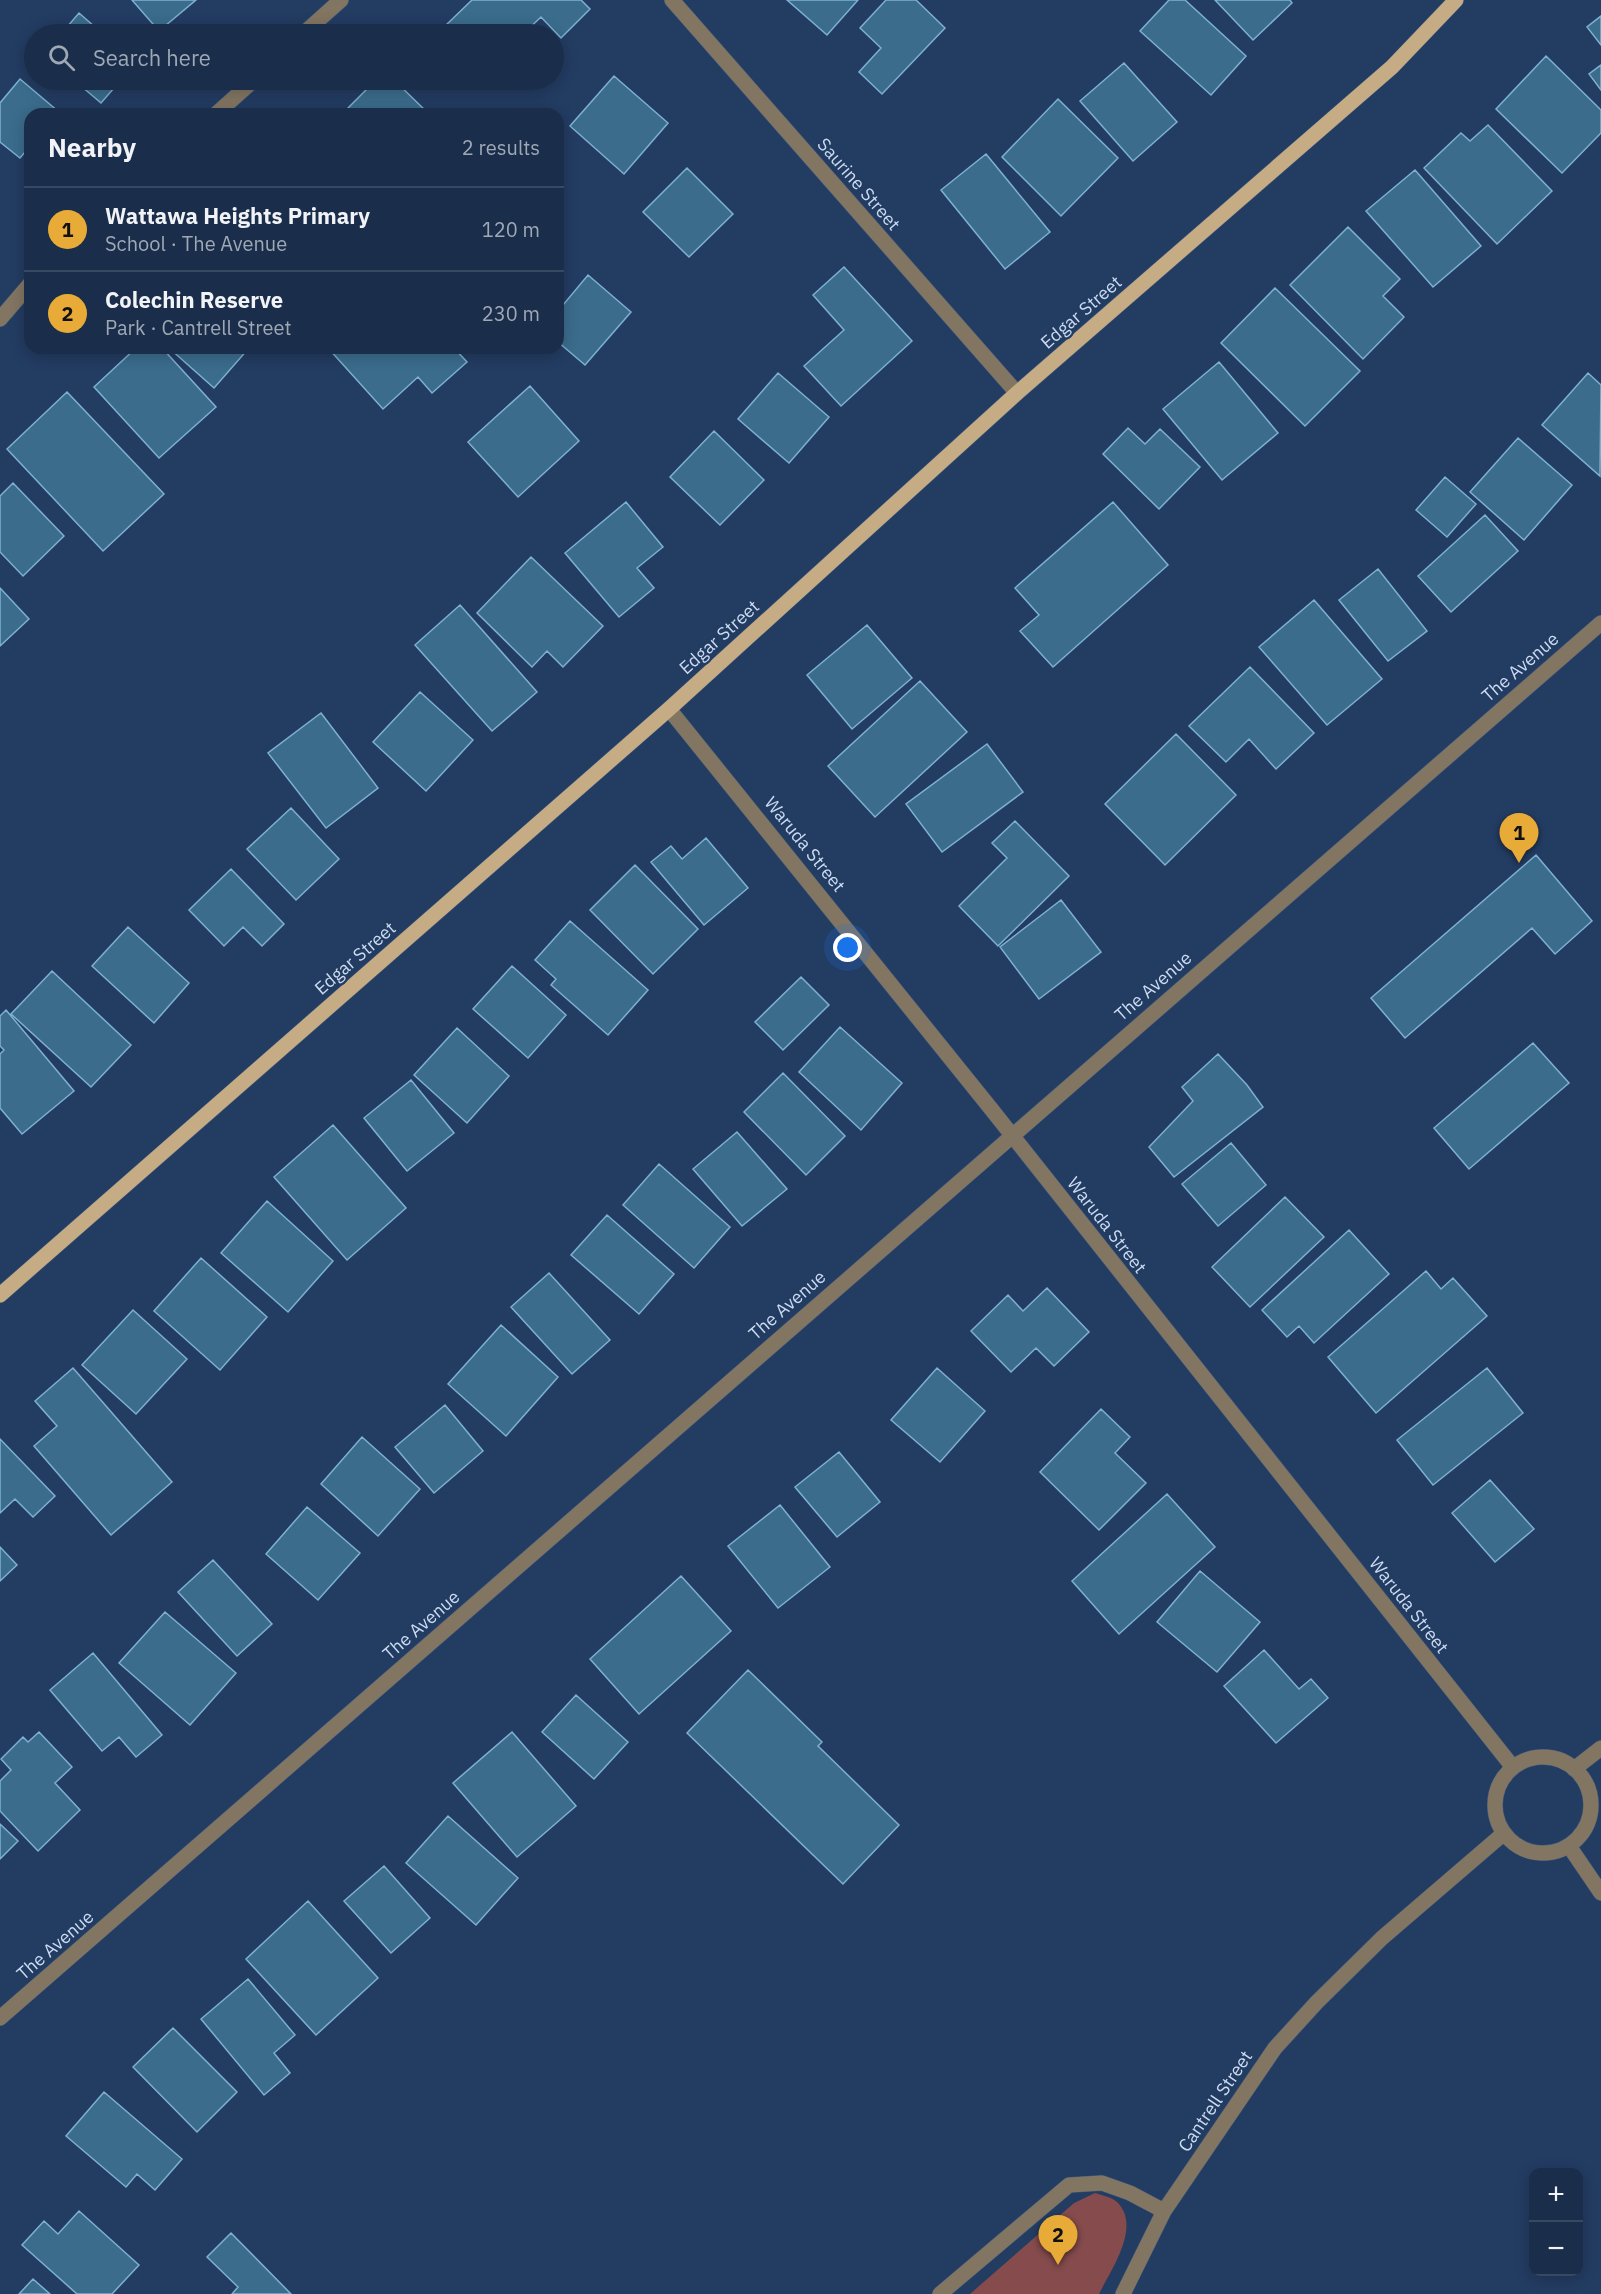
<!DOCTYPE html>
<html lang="en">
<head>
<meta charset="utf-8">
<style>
  body { margin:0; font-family:"IBM Plex Sans",sans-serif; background:#233551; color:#f1f3f6 }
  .controls { position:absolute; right:18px; bottom:18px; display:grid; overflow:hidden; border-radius:12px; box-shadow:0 3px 15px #0003 }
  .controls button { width:54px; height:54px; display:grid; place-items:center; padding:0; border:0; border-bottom:2px solid #384962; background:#1a2d4a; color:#f1f3f6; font:30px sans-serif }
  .you { position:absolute; left:848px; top:948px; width:21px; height:21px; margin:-15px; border:4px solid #fff; border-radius:50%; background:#1a73e8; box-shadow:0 0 0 9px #1a73e833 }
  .badge { display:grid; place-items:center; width:39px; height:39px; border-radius:50%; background:#e9ab38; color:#111; font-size:20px; font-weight:700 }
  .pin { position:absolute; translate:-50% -50px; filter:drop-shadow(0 2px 3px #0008) }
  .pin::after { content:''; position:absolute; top:32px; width:21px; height:18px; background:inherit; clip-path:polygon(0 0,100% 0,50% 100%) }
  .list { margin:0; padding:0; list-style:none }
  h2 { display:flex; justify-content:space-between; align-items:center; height:78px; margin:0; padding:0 24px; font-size:26px }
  h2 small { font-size:20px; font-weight:400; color:#9fa8b5 }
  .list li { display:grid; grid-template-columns:39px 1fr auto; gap:18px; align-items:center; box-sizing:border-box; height:84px; padding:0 24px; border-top:2px solid #384962 }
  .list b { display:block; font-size:22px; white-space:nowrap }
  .list p { margin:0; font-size:20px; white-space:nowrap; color:#9fa8b5 }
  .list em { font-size:20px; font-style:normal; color:#9fa8b5 }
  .icon { flex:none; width:33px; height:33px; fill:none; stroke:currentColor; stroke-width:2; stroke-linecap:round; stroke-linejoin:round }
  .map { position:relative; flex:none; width:1601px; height:2294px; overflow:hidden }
  .search { position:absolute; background:#1a2d4a; box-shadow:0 3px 15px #0003; left:24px; top:24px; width:540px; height:66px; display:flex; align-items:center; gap:15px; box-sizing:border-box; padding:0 21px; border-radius:33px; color:#9fa8b5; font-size:22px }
  .panel { position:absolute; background:#1a2d4a; box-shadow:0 3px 15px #0003; left:24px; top:108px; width:540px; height:246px; border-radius:18px }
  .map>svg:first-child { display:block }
  .green { fill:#854b4d }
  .building { fill:#3b6c8c; stroke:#7db0d2; stroke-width:1.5 }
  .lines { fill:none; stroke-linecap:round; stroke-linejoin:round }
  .minor-casing { stroke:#41597c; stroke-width:16 }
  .major-casing { stroke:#41597c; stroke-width:16 }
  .minor { stroke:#827562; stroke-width:15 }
  .major { stroke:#c6ac84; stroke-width:15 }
  .labels { text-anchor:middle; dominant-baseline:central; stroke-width:4.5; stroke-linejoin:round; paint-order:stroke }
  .street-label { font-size:18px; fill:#cbdbf2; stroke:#233c62 }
</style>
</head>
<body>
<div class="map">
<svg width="1601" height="2294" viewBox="0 0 1601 2294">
  <rect width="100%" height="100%" fill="#233c62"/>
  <path class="green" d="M1095 2193C1101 2195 1112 2197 1117 2202 1142 2226 1111 2270 1099 2294H970L1074 2203Z"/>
  <path class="building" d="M132 0H196L159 31Z
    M472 0H581L590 9 561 38 541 17 523 34H451L444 27Z
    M787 0H858L827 35Z
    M886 0H916L945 28 882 94 859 72 881 48 860 28Z
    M1169 0H1185L1246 56 1211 95 1140 31Z
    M1215 0H1290L1292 3 1253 40Z
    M79 13 103 34H61Z
    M1601 16V45L1587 27Z
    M1546 56 1601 110V133L1562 173 1496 109Z
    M1124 63 1177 122 1133 161 1080 101Z
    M1601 65V90L1589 74Z
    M614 76 668 123 624 174 570 126Z
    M20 79 59 112 57 114H30V146L20 158 0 142V103Z
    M74 80H121L101 103Z
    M376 80H394L429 114H342Z
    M1058 99 1118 158 1061 216 1002 157Z
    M1488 125 1552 191 1497 244 1424 168 1461 133 1470 141Z
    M986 154 1050 232 1005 269 941 190Z
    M687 168 733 214 689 257 643 212Z
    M1415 170 1481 246 1433 287 1366 211Z
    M1348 227 1400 279 1383 296 1404 317 1363 359 1290 285Z
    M844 267 912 341 841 406 804 366 844 330 813 295Z
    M588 275 631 312 585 365 558 342V311Z
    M1275 288 1360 371 1305 426 1221 343Z
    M136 348H162L216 407 159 458 94 387Z
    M169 348H249L214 388Z
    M328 348H454L467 362 432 393 418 377 383 409Z
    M1219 362 1278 433 1222 480 1163 409Z
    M778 373 829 417 789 463 738 419Z
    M1588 373 1601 385 1600 476 1542 425Z
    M530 386 579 441 518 497 468 442Z
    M67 392 164 494 103 551 7 449Z
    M1128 428 1145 444 1160 429 1200 467 1159 509 1103 454Z
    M714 431 764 480 720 525 670 477Z
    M1518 438 1572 485 1524 540 1470 492Z
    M1445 477 1476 504 1447 537 1416 510Z
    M13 483 64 536 23 576 0 552V496Z
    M626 502 663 547 637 568 654 588 619 617 565 553Z
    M1113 502 1168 565 1053 667 1020 631 1039 615 1015 588Z
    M1485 515 1518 551 1451 612 1418 576Z
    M531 557 603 626 563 667 547 651 532 667 477 613Z
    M1378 569 1427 631 1388 661 1339 600Z
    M0 588 29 619 0 646Z
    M1314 600 1382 679 1327 725 1259 647Z
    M460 605 537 692 492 731 415 645Z
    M867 625 912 678 852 729 807 675Z
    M1250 667 1314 733 1276 769 1249 739 1226 762 1189 726Z
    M920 681 967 732 875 817 828 766Z
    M420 692 473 740 426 791 373 742Z
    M321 713 378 788 326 828 268 753Z
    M1176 734 1236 795 1165 865 1105 804Z
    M987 744 1023 792 942 852 906 804Z
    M291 808 339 859 296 900 247 849Z
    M1015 821 1069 876 998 946 959 906 1007 858 992 843Z
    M706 838 748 888 704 925 651 862 671 846 682 859Z
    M1536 855 1592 921 1555 954 1532 928 1405 1038 1371 998Z
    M635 865 698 929 653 974 590 910Z
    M231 869 284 924 262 946 243 927 224 946 189 910Z
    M1061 900 1101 952 1039 999 1000 947Z
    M570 921 648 990 608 1035 551 985 556 979 535 960Z
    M128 927 189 983 154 1023 92 966Z
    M512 966 566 1015 528 1058 473 1009Z
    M52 971 131 1045 91 1087 11 1014Z
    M801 977 829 1005 783 1050 755 1022Z
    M6 1010 74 1091 22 1134 0 1108V1054L4 1050 0 1046V1016Z
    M840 1027 902 1083 861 1130 799 1072Z
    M457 1028 509 1076 467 1123 414 1075Z
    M1533 1043 1569 1083 1469 1169 1434 1128Z
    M1218 1054 1247 1085 1263 1107 1174 1177 1149 1147 1193 1101 1182 1087Z
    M783 1073 845 1136 806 1175 744 1112Z
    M411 1080 454 1133 407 1171 364 1118Z
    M333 1125 406 1208 347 1260 274 1177Z
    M737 1132 787 1189 742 1226 693 1169Z
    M1231 1143 1266 1185 1218 1226 1182 1184Z
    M659 1164 730 1227 694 1268 623 1205Z
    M1285 1197 1324 1237 1250 1307 1212 1267Z
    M267 1201 333 1261 288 1312 221 1253Z
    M607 1215 674 1274 639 1314 571 1255Z
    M1349 1230 1389 1274 1314 1343 1299 1326 1287 1337 1262 1310Z
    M201 1258 267 1317 220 1370 154 1311Z
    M1426 1271 1441 1289 1453 1278 1487 1316 1376 1413 1328 1357Z
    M549 1273 610 1340 572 1374 511 1307Z
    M1047 1288 1089 1332 1054 1366 1036 1348 1011 1372 971 1331 1008 1295 1023 1311Z
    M133 1310 187 1359 136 1414 82 1365Z
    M501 1325 558 1377 506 1436 448 1384Z
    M73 1368 172 1482 111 1535 34 1446 57 1426 35 1401Z
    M937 1368 985 1411 940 1462 891 1420Z
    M1487 1368 1523 1413 1433 1485 1397 1440Z
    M445 1405 483 1451 434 1493 395 1447Z
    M1101 1409 1130 1437 1115 1453 1146 1483 1099 1530 1040 1472Z
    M362 1437 420 1489 378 1536 321 1484Z
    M0 1439 55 1496 33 1517 15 1499 0 1513Z
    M839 1452 880 1502 837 1537 795 1487Z
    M1490 1480 1534 1529 1495 1562 1452 1513Z
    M1167 1494 1215 1547 1119 1634 1072 1581Z
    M780 1505 830 1567 778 1608 728 1546Z
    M307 1507 360 1553 318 1600 266 1554Z
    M0 1547 17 1565 0 1581Z
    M213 1560 272 1624 237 1656 178 1592Z
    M1200 1571 1260 1622 1217 1672 1157 1622Z
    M681 1576 731 1631 639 1714 590 1659Z
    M165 1612 236 1673 190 1725 119 1663Z
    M1264 1650 1299 1689 1311 1679 1328 1698 1276 1743 1224 1686Z
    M93 1653 162 1735 136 1757 119 1737 102 1751 50 1690Z
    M748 1670 822 1742 818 1746 899 1825 843 1884 687 1733Z
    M576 1695 628 1742 594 1779 542 1732Z
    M39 1732 72 1767 55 1783 80 1810 38 1851 0 1811V1781L11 1770 1 1759 23 1737 28 1742Z
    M512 1732 576 1806 517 1857 453 1783Z
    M448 1816 518 1878 476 1925 406 1863Z
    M0 1824 18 1841 0 1859Z
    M384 1866 430 1918 391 1953 344 1901Z
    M308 1901 378 1978 316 2035 246 1959Z
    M248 1979 295 2035 274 2053 290 2073 264 2095 201 2019Z
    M173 2028 237 2092 197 2132 133 2067Z
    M104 2092 182 2159 155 2190 137 2174 126 2187 66 2136Z
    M79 2211 139 2265 112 2294H77L22 2245 44 2221 58 2234Z
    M231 2233 291 2294H232L238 2287 207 2257Z
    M33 2279 50 2294H19Z"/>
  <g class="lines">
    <defs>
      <path id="minor" d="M672 0 1017 393
        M303 34 341 0
        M216 114 254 80
        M0 319 30 284
        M669 709 992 1110 1512 1766
        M1495 1805a48 48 0 1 1 96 0a48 48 0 1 1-96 0Z
        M1574 1769 1601 1748
        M1569 1846 1601 1893
        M0 2018 1601 623
        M940 2294 1069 2185 1102 2183 1130 2193 1164 2211
        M1123 2294 1164 2211 1275 2048 1317 2002 1382 1938 1503 1834"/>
      <path id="major" d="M0 1295 669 709 1017 393 1392 67 1456 0"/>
    </defs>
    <use href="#minor" class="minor-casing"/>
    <use href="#major" class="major-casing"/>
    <use href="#minor" class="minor"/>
    <use href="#major" class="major"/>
  </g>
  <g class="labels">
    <g class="street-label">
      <text transform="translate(859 184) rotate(49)">Saurine Street</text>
      <text transform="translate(1081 312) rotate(-41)">Edgar Street</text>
      <text transform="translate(719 637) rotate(-42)">Edgar Street</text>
      <text transform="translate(1520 667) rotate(-41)">The Avenue</text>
      <text transform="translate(805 844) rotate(51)">Waruda Street</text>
      <text transform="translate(355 958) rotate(-41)">Edgar Street</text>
      <text transform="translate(1153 986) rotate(-41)">The Avenue</text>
      <text transform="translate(1107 1225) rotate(52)">Waruda Street</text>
      <text transform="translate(787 1305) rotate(-41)">The Avenue</text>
      <text transform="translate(1409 1605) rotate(52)">Waruda Street</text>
      <text transform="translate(421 1625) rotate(-41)">The Avenue</text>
      <text transform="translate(55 1945) rotate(-41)">The Avenue</text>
      <text transform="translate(1215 2101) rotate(-56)">Cantrell Street</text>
    </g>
  </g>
</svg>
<div class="controls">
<button>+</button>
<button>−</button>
</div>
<div class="you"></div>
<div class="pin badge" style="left:1519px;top:863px">1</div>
<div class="pin badge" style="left:1058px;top:2265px">2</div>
<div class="search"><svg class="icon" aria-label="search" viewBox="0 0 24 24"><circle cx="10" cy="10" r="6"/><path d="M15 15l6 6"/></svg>Search here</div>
<section class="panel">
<h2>Nearby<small>2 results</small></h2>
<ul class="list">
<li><span class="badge">1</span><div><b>Wattawa Heights Primary</b><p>School · The Avenue</p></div><em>120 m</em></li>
<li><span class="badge">2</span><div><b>Colechin Reserve</b><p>Park · Cantrell Street</p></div><em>230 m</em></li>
</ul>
</section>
</div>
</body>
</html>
